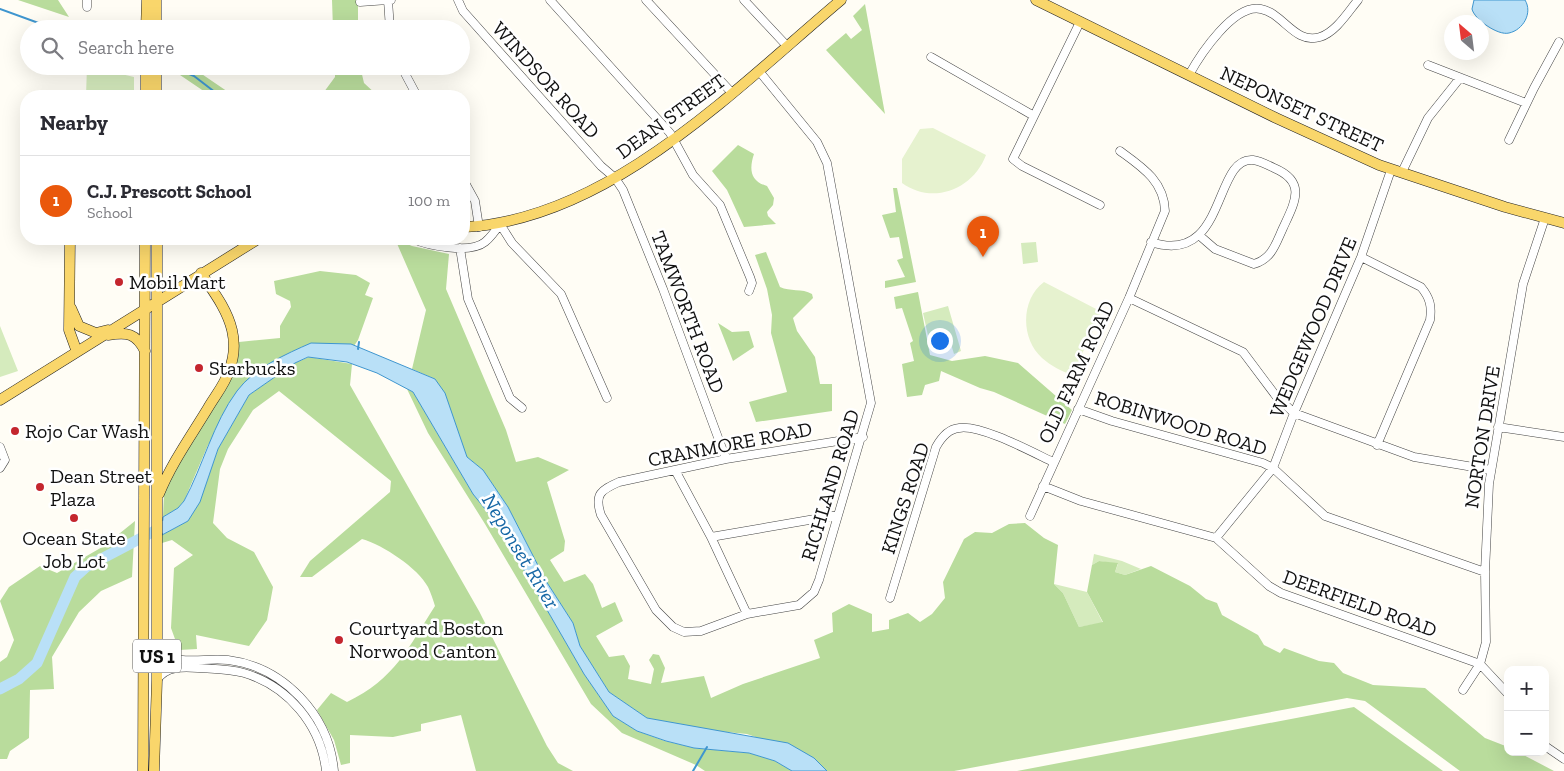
<!DOCTYPE html>
<html lang="en">
<head>
<meta charset="utf-8">
<style>
  body { margin:0; font-family:"Zilla Slab",serif; background:#f2f2f3; color:#2b2b33 }
  .controls { position:absolute; right:15px; bottom:15px; display:grid; overflow:hidden; border-radius:10px; box-shadow:0 5px 20px #0002 }
  .controls button { width:45px; height:45px; display:grid; place-items:center; padding:0; border:0; border-bottom:1px solid #e1e1e2; background:#fff; color:#2b2b33; font:25px sans-serif }
  .compass { position:absolute; left:1444px; top:15px; width:45px; height:45px; border-radius:50%; background:#fff; box-shadow:0 5px 20px #0002; rotate:332deg }
  .you { position:absolute; left:939px; top:340px; width:18px; height:18px; margin:-12px; border:4px solid #fff; border-radius:50%; background:#1a73e8; box-shadow:0 0 0 8px #1a73e833 }
  .badge { display:grid; place-items:center; width:32px; height:32px; border-radius:50%; background:#ea580c; color:#fff; font-size:16px; font-weight:700 }
  .pin { position:absolute; translate:-50% -41px; filter:drop-shadow(0 1px 2px #0008) }
  .pin::after { content:''; position:absolute; top:26px; width:18px; height:15px; background:inherit; clip-path:polygon(0 0,100% 0,50% 100%) }
  .list { margin:0; padding:0; list-style:none }
  h2 { display:flex; justify-content:space-between; align-items:center; height:65px; margin:0; padding:0 20px; font-size:21px }
  h2 small { font-size:16px; font-weight:400; color:#7c7c81 }
  .list li { display:grid; grid-template-columns:32px 1fr auto; gap:15px; align-items:center; box-sizing:border-box; height:90px; padding:0 20px; border-top:1px solid #e1e1e2 }
  .list b { display:block; font-size:19px; white-space:nowrap }
  .list p { margin:0; font-size:16px; white-space:nowrap; color:#7c7c81 }
  .list em { font-size:16px; font-style:normal; color:#7c7c81 }
  .icon { flex:none; width:28px; height:28px; fill:none; stroke:currentColor; stroke-width:2; stroke-linecap:round; stroke-linejoin:round }
  .map { position:relative; flex:none; width:1564px; height:771px; overflow:hidden }
  .search { position:absolute; background:#fff; box-shadow:0 5px 20px #0002; left:20px; top:20px; width:450px; height:55px; display:flex; align-items:center; gap:12px; box-sizing:border-box; padding:0 18px; border-radius:28px; color:#7c7c81; font-size:19px }
  .panel { position:absolute; background:#fff; box-shadow:0 5px 20px #0002; left:20px; top:90px; width:450px; height:155px; border-radius:20px }
  .map>svg:first-child { display:block }
  .green { fill:#d5ebbd }
  .forest { fill:#b9dc9c }
  .pitch { fill:#e6f2cf }
  .water { fill:#b9e0f7; stroke:#3f96cf }
  .lines { fill:none; stroke-linecap:round; stroke-linejoin:round }
  .stream { stroke:#3f96cf; stroke-width:2 }
  .river { stroke:#b9e0f7; stroke-width:11 }
  .minor-casing { stroke:#444; stroke-width:9 }
  .major-casing { stroke:#222; stroke-width:11 }
  .minor { stroke:#fff; stroke-width:8 }
  .major { stroke:#f9d66b; stroke-width:10 }
  .poi-dot { fill:#c4262e; stroke:#fff; stroke-width:2 }
  .labels { text-anchor:middle; dominant-baseline:central; stroke-width:5; stroke-linejoin:round; paint-order:stroke }
  .shield { fill:#fff; stroke:#585858; stroke-width:1 }
  .shield-label { font-size:19px; font-weight:bold; fill:#111 }
  .street-label { font-size:20px; fill:#111; stroke:#fff }
  .poi-label { font-size:20px; fill:#111; stroke:#fff; text-anchor:start }
  .water-label { font-size:21px; font-style:italic; fill:#1768a6; stroke:#fff }
</style>
</head>
<body>
<div class="map">
<svg width="1564" height="771" viewBox="0 0 1564 771">
  <rect width="100%" height="100%" fill="#fffdf5"/>
  <path class="green" d="M87 66 134 77V96H86Z
    M1036 242 1038 262 1023 264 1021 243Z
    M948 306 961 351 954 354 951 344 931 349 923 313Z
    M0 326 18 371 0 377Z
    M1094 554 1122 561 1141 569 1125 575 1115 572 1118 564 1099 561 1092 565Z
    M1054 584 1087 592 1103 623 1079 627 1063 593Z"/>
  <path class="forest" d="M18 0H58L69 17Z
    M332 0H358V29H333Z
    M865 4 885 114 826 50 846 33 851 39 862 30 853 16Z
    M167 66H190L234 96H211L180 75 169 72Z
    M335 66H360L364 83 378 96H321L335 77Z
    M738 145 754 154C749 169 750 181 767 186L774 198 773 205 767 212 768 216 776 224 744 227 727 190 712 171Z
    M893 188H897L916 282 885 288V281L905 277 897 260 903 258 899 237 890 238 882 215 896 212Z
    M395 239 412 246 449 254 446 289 506 430 516 462 538 457 569 470 547 482 565 541 564 551 550 560 564 582 585 574 593 584 602 608 615 602 623 621 596 636 609 657 624 655 630 666 628 679 651 684 654 669 649 660 653 654 659 655 665 668 661 683 704 676 711 698 743 684 820 658 814 640 833 632 832 613 849 604 872 614V632L889 629V620L908 613 920 622 932 614 945 598 943 582 964 539 975 532 992 533 1009 524 1025 523 1044 538 1058 545 1054 584 1063 593 1079 627 1103 622 1087 592 1092 565 1099 561 1118 563 1115 572 1125 575 1151 566 1190 586 1206 599 1217 603 1222 615 1258 635 1264 645 1280 653 1284 648 1319 661 1334 663 1343 673 1373 685 1425 688 1485 738 1508 747V752H1518L1554 771H1460L1365 701 1347 698 954 771H827L814 758 747 734 706 730 647 718 609 692 580 646 573 623 546 581 508 507 483 470 467 457 435 379 412 369 426 310Z
    M766 252 780 287C790 292 802 288 812 294L813 298 793 318 797 331 815 357 820 384H832V411L756 422 749 402 787 392 771 333 772 315 767 289 755 255Z
    M320 271 356 275 370 283 365 295 373 298 358 340 354 346 290 353 251 378 208 445 184 501 178 508 163 517 164 494 173 472 234 370 239 342 280 338V326L291 307 290 301 276 294 274 281Z
    M918 292 930 355 952 361 985 356 1018 363 1072 410 1065 424 994 392 980 388 941 371 939 381 925 385 922 395 907 397 902 364 914 361 910 343 913 341 902 308 896 309 894 297Z
    M718 323 732 332 749 331 754 347 733 361Z
    M309 357 352 364 350 385 479 611 547 746 558 763 573 771H476L461 715 421 724V731L393 737 350 735V763L341 765 334 740 317 710 331 693 347 702C395 679 408 648 435 606 433 600 431 593 428 587 418 568 383 545 362 539L312 577H300L310 561 390 492 391 481 279 391 253 410 228 449 220 469 213 523 227 538 254 552 273 587 267 620 249 646 196 635 197 649 179 650 171 628 174 568 193 555 172 540 162 543V535L188 521 207 481 218 449 249 395 295 363Z
    M407 389 413 392 473 494 498 525 584 674 613 716 637 731 665 741 694 748 749 753 775 761 792 771H705L696 765 622 733 591 704 485 524 428 433Z
    M135 521 132 577 101 591 79 612 52 657 54 689 30 690 29 738 10 751 7 759H0V662L7 657 14 640 0 601 9 587 40 566 57 573 104 546Z
    M1354 707 1443 771H1017Z"/>
  <path class="pitch" d="M933 128 986 155C973 190 932 205 902 183V159L920 129Z
    M1044 282 1098 310 1100 316 1072 375C1061 371 1051 366 1042 358 1020 338 1021 299 1044 282Z"/>
  <path class="water" d="M1474 0H1525C1533 13 1523 30 1509 33 1498 36 1474 19 1472 9Z
    M311 343 351 344 435 379 445 393 467 457 483 470 508 507 546 581 573 623 580 646 609 692 647 718 788 743 814 758 827 771H792L775 761 749 753 694 748 666 741 637 731 613 716 584 674 498 525 473 494 413 392 377 373 347 362 308 357 295 363 249 395 218 449 200 502 188 521 162 535 163 517 178 508 184 501C203 466 213 423 237 391 254 368 286 354 311 343Z"/>
  <g class="lines">
    <path class="stream" d="M0 9 55 29
      M170 66 194 76 220 96
      M358 349 359 342
      M693 771 707 747"/>
    <path class="river" d="M0 689 19 679 37 663 75 577 86 567 164 526"/>
    <defs>
      <path id="minor" d="M87 0V7
        M458 0 463 11 601 166 615 178 623 190 663 289 726 459
        M550 0 670 133 693 175 720 205 750 277 752 283 749 291
        M646 0 732 93
        M744 0 787 46
        M360 2 388 0
        M1080 22 1013 159 1022 166 1100 205
        M390 29 388 0H391
        M931 57 1034 116
        M1428 65 1526 103
        M401 66 417 96
        M759 71 817 142 827 163 871 403 819 580 814 592 799 605 747 614 701 631 684 632 673 627 656 610 601 515C594 494 601 490 619 482L726 459 863 437
        M1189 75C1200 55 1234 3 1261 9 1283 13 1295 45 1320 37 1336 32 1348 12 1358 0
        M1509 140 1534 88 1559 42
        M1402 172 1428 118 1460 78
        M464 181 475 201 479 227
        M413 239C429 246 470 254 485 242 491 237 496 230 500 224L512 243 561 294 607 398
        M1151 242C1227 267 1213 156 1253 160 1260 161 1268 165 1274 168 1307 182 1295 202 1283 228 1276 243 1272 259 1254 264L1215 249 1200 236
        M460 248 468 299 510 398 522 408
        M1361 257 1421 287C1430 298 1432 306 1430 320L1377 445
        M1129 298 1243 352 1276 396 1294 413 1414 457 1491 470
        M1078 409 1112 421 1263 463 1273 468 1325 516 1485 572
        M1498 427 1564 437
        M0 447 5 460 0 468
        M675 470 711 537 747 614
        M1043 486 1081 501 1216 538 1269 586 1281 593 1480 664 1508 694
        M1030 516 1129 298 1165 211C1164 181 1142 167 1120 151
        M711 537 838 515
        M1216 538 1273 468 1294 413 1361 257 1391 170
        M890 598 936 447C941 438 948 429 959 428 980 424 1032 452 1053 462
        M158 644C160 651 163 656 170 658 188 663 209 658 228 660 284 667 329 715 334 771
        M157 680C166 666 183 667 198 668 214 669 230 669 244 673 288 686 321 725 326 771
        M1463 690 1480 664 1486 642 1485 572 1489 484 1523 284 1545 218
        M1545 746 1564 759"/>
      <path id="major" d="M156 0V29
        M1036 0 1276 118 1379 165 1505 207 1564 223
        M146 29 147 0
        M146 96V66
        M156 96V66
        M464 227C609 220 736 88 841 0
        M70 239 69 330 77 352
        M71 308 79 326 96 333 108 330
        M108 335C127 332 136 333 145 351
        M0 400 258 239
        M159 494C171 464 191 436 208 408 215 396 225 384 229 371 234 358 235 343 232 330 227 309 213 291 201 273
        M143 771 145 239
        M154 771 157 680V239"/>
    </defs>
    <use href="#minor" class="minor-casing"/>
    <use href="#major" class="major-casing"/>
    <use href="#minor" class="minor"/>
    <use href="#major" class="major"/>
  </g>
  <g class="poi-dot">
    <circle cx="119" cy="282" r="5"/>
    <circle cx="199" cy="368" r="5"/>
    <circle cx="15" cy="431" r="5"/>
    <circle cx="40" cy="487" r="5"/>
    <circle cx="74" cy="518" r="5"/>
    <circle cx="339" cy="640" r="5"/>
  </g>
  <g class="labels">
    <rect class="shield" x="133" y="639.5" width="48" height="33" rx="4"/>
    <g class="shield-label">
      <text x="157" y="656">US 1</text>
    </g>
    <g class="street-label">
      <text transform="translate(546 80) rotate(48)">WINDSOR ROAD</text>
      <text transform="translate(1302 109) rotate(25)">NEPONSET STREET</text>
      <text transform="translate(671 116) rotate(-36)">DEAN STREET</text>
      <text transform="translate(688 312) rotate(69)">TAMWORTH ROAD</text>
      <text transform="translate(1313 327) rotate(-67)">WEDGEWOOD DRIVE</text>
      <text transform="translate(1076 372) rotate(-65)">OLD FARM ROAD</text>
      <text transform="translate(1181 423) rotate(17)">ROBINWOOD ROAD</text>
      <text transform="translate(1482 437) rotate(-81)">NORTON DRIVE</text>
      <text transform="translate(730 444) rotate(-11)">CRANMORE ROAD</text>
      <text transform="translate(830 485) rotate(-73)">RICHLAND ROAD</text>
      <text transform="translate(905 498) rotate(-72)">KINGS ROAD</text>
      <text transform="translate(1360 603) rotate(20)">DEERFIELD ROAD</text>
    </g>
    <g class="poi-label">
      <text x="129" y="282">Mobil Mart</text>
      <text x="209" y="368">Starbucks</text>
      <text x="25" y="431">Rojo Car Wash</text>
      <text x="50" y="476">Dean Street<tspan x="50" dy="23">Plaza</tspan></text>
      <text x="74" y="538" text-anchor="middle">Ocean State<tspan x="74" dy="23">Job Lot</tspan></text>
      <text x="349" y="628">Courtyard Boston<tspan x="349" dy="23">Norwood Canton</tspan></text>
    </g>
    <g class="water-label">
      <text transform="translate(521 551) rotate(59)">Neponset River</text>
    </g>
  </g>
</svg>
<div class="controls">
<button>+</button>
<button>−</button>
</div>
<svg class="compass" viewBox="-18 -18 36 36"><path d="M0-13l5 13h-10z" fill="#e53935"/><path d="M0 13l5-13h-10z" fill="#7c7c81"/></svg>
<div class="you"></div>
<div class="pin badge" style="left:983px;top:257px">1</div>
<div class="search"><svg class="icon" aria-label="search" viewBox="0 0 24 24"><circle cx="10" cy="10" r="6"/><path d="M15 15l6 6"/></svg>Search here</div>
<section class="panel">
<h2>Nearby<small></small></h2>
<ul class="list">
<li><span class="badge">1</span><div><b>C.J. Prescott School</b><p>School</p></div><em>100 m</em></li>
</ul>
</section>
</div>
</body>
</html>
